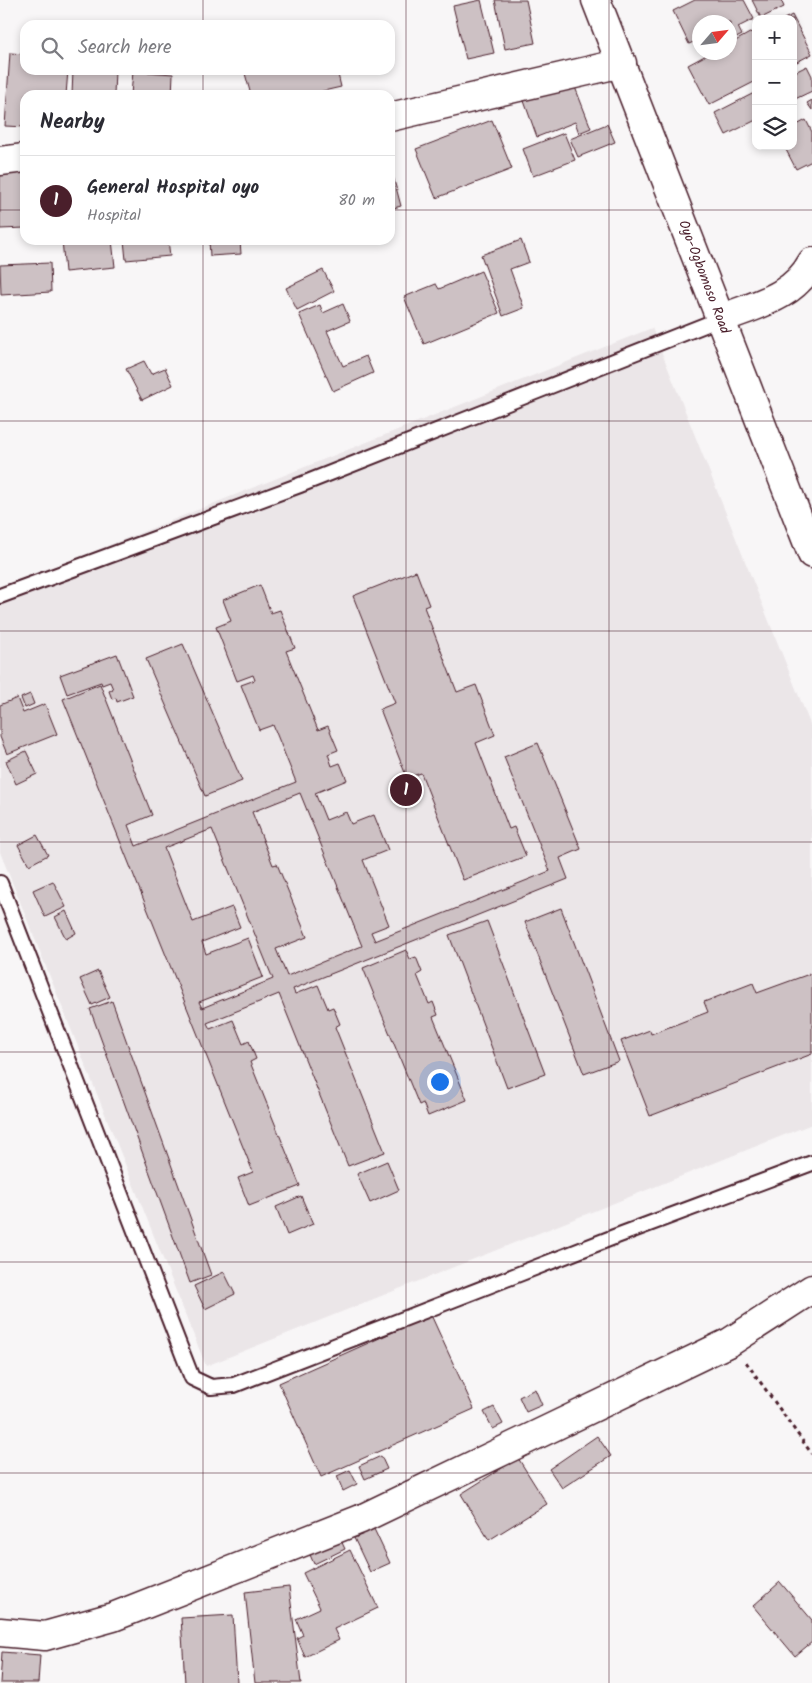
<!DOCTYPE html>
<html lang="en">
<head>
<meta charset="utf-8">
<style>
  body { margin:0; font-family:Kalam,sans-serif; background:#f2f2f3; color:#2b2b33 }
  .controls { position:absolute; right:15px; top:15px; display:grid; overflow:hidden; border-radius:10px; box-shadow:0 2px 8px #0003 }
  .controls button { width:45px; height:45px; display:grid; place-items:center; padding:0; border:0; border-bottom:1px solid #e1e1e2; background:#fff; color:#2b2b33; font:25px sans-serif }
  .compass { position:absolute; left:692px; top:15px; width:45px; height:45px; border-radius:50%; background:#fff; box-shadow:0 2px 8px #0003; rotate:62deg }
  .you { position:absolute; left:439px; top:1081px; width:18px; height:18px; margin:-12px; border:4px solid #fff; border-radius:50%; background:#1a73e8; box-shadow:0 0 0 8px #1a73e833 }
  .badge { display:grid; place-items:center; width:32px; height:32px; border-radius:50%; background:#4a1f2b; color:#fff; font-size:16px; font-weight:700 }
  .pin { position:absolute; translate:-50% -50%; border:2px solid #fff; box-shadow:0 1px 5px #0006 }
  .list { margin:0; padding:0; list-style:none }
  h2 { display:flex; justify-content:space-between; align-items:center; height:65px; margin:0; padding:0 20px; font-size:21px }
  h2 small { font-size:16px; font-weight:400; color:#7c7c81 }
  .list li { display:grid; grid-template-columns:32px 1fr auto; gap:15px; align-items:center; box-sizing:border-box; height:90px; padding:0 20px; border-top:1px solid #e1e1e2 }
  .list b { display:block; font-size:19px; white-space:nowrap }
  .list p { margin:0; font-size:16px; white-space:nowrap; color:#7c7c81 }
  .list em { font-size:16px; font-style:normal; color:#7c7c81 }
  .icon { flex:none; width:28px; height:28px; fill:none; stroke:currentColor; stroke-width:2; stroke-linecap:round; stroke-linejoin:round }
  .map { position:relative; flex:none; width:812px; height:1683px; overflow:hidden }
  .search { position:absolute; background:#fff; box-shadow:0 2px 8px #0003; left:20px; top:20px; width:375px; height:55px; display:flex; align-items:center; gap:12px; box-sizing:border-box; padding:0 18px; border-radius:15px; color:#7c7c81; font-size:19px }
  .panel { position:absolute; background:#fff; box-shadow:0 2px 8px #0003; left:20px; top:90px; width:375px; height:155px; border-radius:15px }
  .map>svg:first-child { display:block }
  .built { fill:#ebe6e8 }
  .building { fill:#cdc1c4; stroke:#4a1f2b; fill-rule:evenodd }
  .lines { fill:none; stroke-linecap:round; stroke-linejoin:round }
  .lane-casing { stroke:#4a1f2b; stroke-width:18 }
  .street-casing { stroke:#4a1f2b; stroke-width:31 }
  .secondary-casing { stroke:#4a1f2b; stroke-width:31 }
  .highway-casing { stroke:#4a1f2b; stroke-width:31 }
  .path { stroke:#4a1f2b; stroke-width:3; stroke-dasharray:4 4; stroke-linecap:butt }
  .lane { stroke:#fff; stroke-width:14 }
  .street { stroke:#fff; stroke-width:28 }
  .secondary { stroke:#fff; stroke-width:28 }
  .highway { stroke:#fff; stroke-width:28 }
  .grid { fill:none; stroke:#4a1f2b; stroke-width:1; stroke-opacity:0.55 }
  .labels { text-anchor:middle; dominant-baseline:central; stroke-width:4.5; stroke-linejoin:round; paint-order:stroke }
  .street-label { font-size:14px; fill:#4a1f2b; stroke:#fff }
</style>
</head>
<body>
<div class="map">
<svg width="812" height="1683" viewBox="0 0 812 1683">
  <rect width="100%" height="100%" fill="#f8f6f7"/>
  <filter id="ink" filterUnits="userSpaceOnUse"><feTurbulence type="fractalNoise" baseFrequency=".02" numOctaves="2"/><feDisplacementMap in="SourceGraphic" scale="10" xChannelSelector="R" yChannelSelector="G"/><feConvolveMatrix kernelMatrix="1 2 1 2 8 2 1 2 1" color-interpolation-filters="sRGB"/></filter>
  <g filter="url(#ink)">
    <path class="built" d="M652 328 812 729V1124L206 1366 0 852V589Z"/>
    <path class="building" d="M481 0 494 53 466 59 453 6Z
      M495 0H526L535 43 505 49Z
      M695 0H744L754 19 738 27 742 35 730 41V22H700V39L689 44 673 11Z
      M752 0H781L784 7 761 18Z
      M792 15 812 54 793 64V19H784Z
      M755 30 756 81 709 105 688 65 712 52H730V44Z
      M10 53 25 54V70H68L66 95H25V127L5 126Z
      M807 66 812 76V91L793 100V73Z
      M73 70H115L114 95H72Z
      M244 70H337L341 87 306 95H251Z
      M133 71 173 74 172 95H131Z
      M573 82 591 128 579 133 575 122 537 137 524 101Z
      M756 92V120L726 135 715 113Z
      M812 100V110L807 103Z
      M492 120 512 169 436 198 416 149Z
      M806 120 812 132V161L796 169 784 146H793V127Z
      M607 124 615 142 578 157 570 139Z
      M564 133 575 160 533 176 523 149Z
      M390 165 401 206 390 209Z
      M25 171V228L0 229V172Z
      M62 240H112L115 267 65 272Z
      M124 240H168L170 256 126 260Z
      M209 240H240L241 254 210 256Z
      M521 240 529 262 510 269 524 308 503 316 481 255Z
      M50 263 51 292 1 295 0 265Z
      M323 270 334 291 297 310 286 288Z
      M481 271 499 313 424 344 404 297 436 284 439 289Z
      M343 304 350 321 327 331 343 366 366 356 373 373 333 391 299 314 320 305 323 313Z
      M144 361 151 374 165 368 173 385 142 400 126 369Z
      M416 571 429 605 424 607 457 692 476 685 495 735 476 743 509 829 514 827 526 856 463 880 421 773 407 778 380 709 395 703 353 596Z
      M260 585 271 613 280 610 295 648 286 651 318 730 328 726 338 750 328 754 332 766 340 763 347 780 315 793 326 820 346 812 351 824 374 815 388 850 363 860 389 925 371 932 375 941 550 871 504 757 538 743 581 849 560 858 568 879 293 989 295 994 318 985 328 1009 333 1007 340 1024 335 1027 385 1152 348 1166 279 994 207 1023 210 1029 233 1020 243 1044 249 1041 256 1059 250 1062 300 1186 249 1206 238 1178 253 1172 63 699 100 684 152 815 128 825 136 846 296 782 273 725 259 730 241 685 255 680 253 675 237 681 216 627 231 621 223 600ZM300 793 362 946 287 976 276 949 307 937 277 864 273 865 252 812ZM212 829 273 979 202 1008 199 1002 263 977 248 938 206 954 202 942 240 927 232 907 193 922 164 848Z
      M183 644 242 781 205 796 146 659Z
      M117 654 133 696 117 702 116 698 112 699 109 691 113 689 110 682 102 685 101 682 67 694 60 675Z
      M30 694 34 704 25 708 21 698Z
      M17 698 23 713 45 704 57 734 7 754 0 737V705Z
      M26 751 37 774 16 784 6 761Z
      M37 835 48 855 29 865 18 845Z
      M53 881 66 907 45 917 33 890Z
      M561 908 619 1061 584 1074 525 922Z
      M66 911 76 933 66 939 55 917Z
      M487 921 545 1074 507 1088 449 935Z
      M406 950 410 959 416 957 422 972 417 975 429 1004 433 1002 438 1015 433 1017 467 1100 428 1116 423 1103 419 1105 363 968Z
      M98 971 110 997 92 1005 80 979Z
      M812 973V1054L650 1116 621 1041 650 1030 651 1034 708 1012 704 1002 753 983 757 993Z
      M112 1001 211 1275 190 1283 90 1009Z
      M387 1161 399 1190 370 1203 357 1174Z
      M301 1196 313 1224 287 1235 276 1207Z
      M224 1272 235 1294 205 1309 194 1286Z
      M431 1315 474 1409 321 1477 279 1383Z
      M535 1389 542 1405 526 1412 519 1397Z
      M494 1407 503 1424 493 1429 484 1412Z
      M597 1436 611 1456 562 1488 549 1469Z
      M381 1456 387 1469 365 1479 359 1466Z
      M518 1458 547 1504 489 1540 461 1494Z
      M350 1470 357 1484 343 1491 337 1476Z
      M374 1529 390 1563 370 1572 354 1538Z
      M338 1534 345 1549 314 1564 307 1548Z
      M350 1550 378 1608 334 1629 339 1640 305 1657 297 1638 303 1635 296 1619 320 1608 303 1573Z
      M780 1582 812 1620V1642L795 1656 753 1606Z
      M289 1587 301 1683H255L245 1592Z
      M233 1615 237 1683H185L181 1618Z
      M2 1652 40 1655 38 1683H0Z"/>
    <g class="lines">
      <defs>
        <path id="lane" d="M0 596 300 485 720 319
          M0 883 192 1378 211 1387 234 1385 614 1237 812 1163"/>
        <path id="street" d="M390 117 622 63
          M0 161 25 158
          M720 319C755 305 793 298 812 262"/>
        <path id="secondary" d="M0 1632 45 1636 113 1617 361 1519 730 1342 812 1289"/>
        <path id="highway" d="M596 0 812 554"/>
      </defs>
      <use href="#lane" class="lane-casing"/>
      <use href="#street" class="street-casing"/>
      <use href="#secondary" class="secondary-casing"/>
      <use href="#highway" class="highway-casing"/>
      <path class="path" d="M746 1362 812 1454"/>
      <use href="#lane" class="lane"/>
      <use href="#street" class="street"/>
      <use href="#secondary" class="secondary"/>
      <use href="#highway" class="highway"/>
    </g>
  </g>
  <path class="grid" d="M203 0V25M406 0V1683M609 0V1683M203 70V95M0 210H25M390 210H812M203 240V1683M0 421H812M0 631H812M0 842H812M0 1052H812M0 1262H812M0 1473H812"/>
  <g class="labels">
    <g class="street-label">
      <text transform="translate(704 277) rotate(69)">Oyo-Ogbomoso Road</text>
    </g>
  </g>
</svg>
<div class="controls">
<button>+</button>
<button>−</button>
<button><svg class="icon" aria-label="layers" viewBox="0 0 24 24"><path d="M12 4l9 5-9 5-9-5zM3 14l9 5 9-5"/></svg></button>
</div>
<svg class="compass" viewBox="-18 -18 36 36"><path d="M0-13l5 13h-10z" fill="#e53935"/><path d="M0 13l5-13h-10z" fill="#7c7c81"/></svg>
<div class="you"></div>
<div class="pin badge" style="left:406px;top:790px">1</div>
<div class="search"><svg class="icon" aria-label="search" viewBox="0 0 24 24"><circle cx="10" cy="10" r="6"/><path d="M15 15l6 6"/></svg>Search here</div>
<section class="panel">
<h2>Nearby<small></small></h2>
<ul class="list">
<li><span class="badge">1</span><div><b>General Hospital oyo</b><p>Hospital</p></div><em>80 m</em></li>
</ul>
</section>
</div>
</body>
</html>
